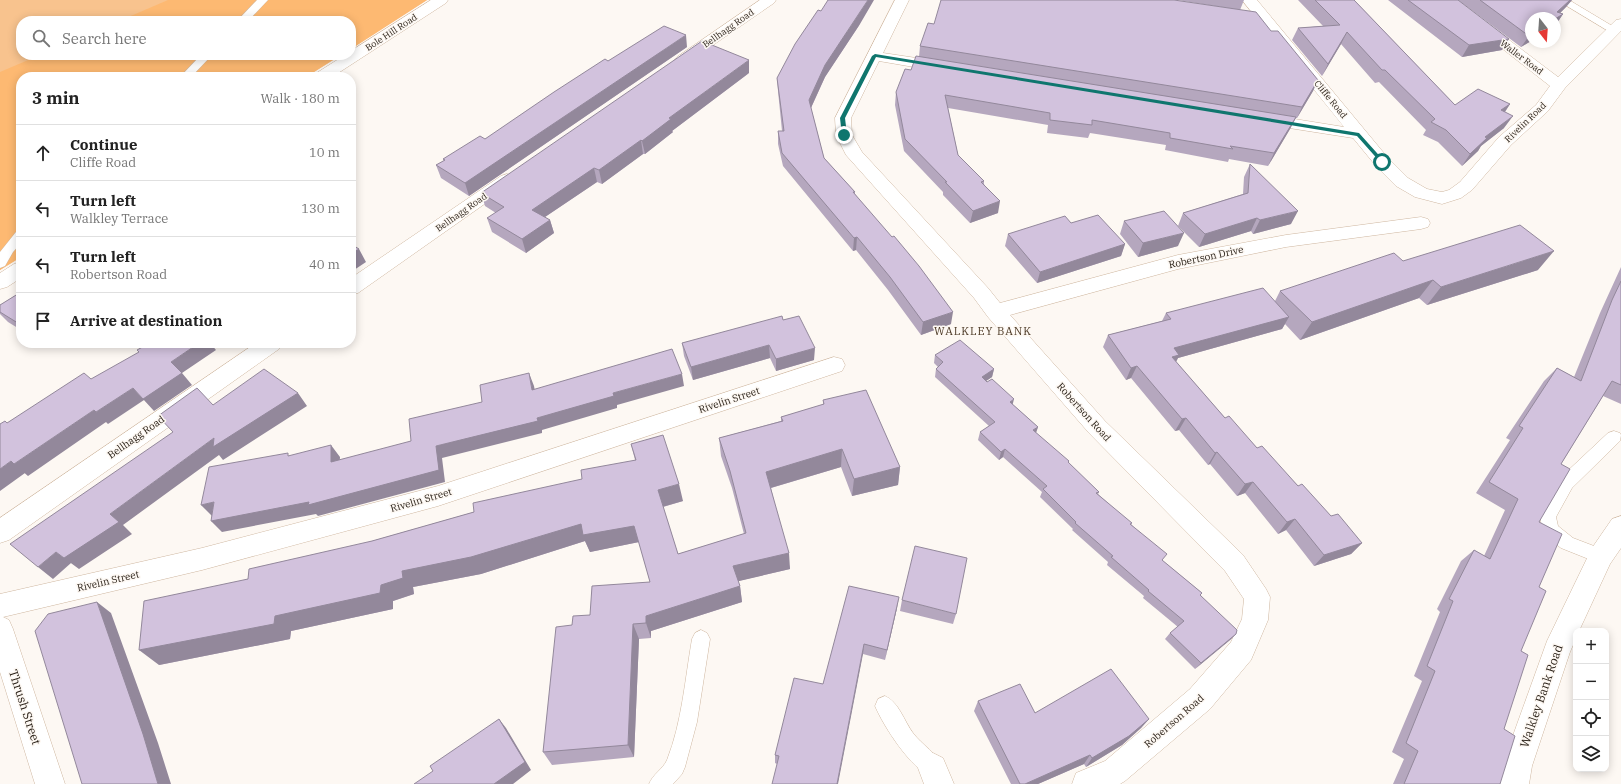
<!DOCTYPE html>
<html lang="en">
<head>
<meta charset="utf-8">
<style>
  body { margin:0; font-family:"IBM Plex Serif",serif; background:#f2f2f2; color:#222 }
  .controls { position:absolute; right:12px; bottom:12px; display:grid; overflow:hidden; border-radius:8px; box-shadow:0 2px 10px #0003 }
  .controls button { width:36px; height:36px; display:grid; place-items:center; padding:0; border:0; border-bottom:1px solid #e0e0e0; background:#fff; color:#222; font:20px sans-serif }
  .compass { position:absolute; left:1525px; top:12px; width:36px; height:36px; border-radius:50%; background:#fff; box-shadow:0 2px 10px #0003; rotate:163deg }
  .stop { position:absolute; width:12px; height:12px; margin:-9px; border:3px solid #0f766e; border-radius:50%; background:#fff }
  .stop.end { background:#0f766e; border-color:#fff; box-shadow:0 1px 4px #0008 }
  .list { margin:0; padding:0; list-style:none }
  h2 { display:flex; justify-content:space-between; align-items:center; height:52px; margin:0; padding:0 16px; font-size:17px }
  h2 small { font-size:13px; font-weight:400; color:#767676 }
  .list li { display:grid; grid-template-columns:26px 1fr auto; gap:12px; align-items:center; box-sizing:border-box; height:56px; padding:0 16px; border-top:1px solid #e0e0e0 }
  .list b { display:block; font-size:15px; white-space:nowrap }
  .list p { margin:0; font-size:13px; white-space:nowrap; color:#767676 }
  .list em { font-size:13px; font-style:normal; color:#767676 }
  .icon { flex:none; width:22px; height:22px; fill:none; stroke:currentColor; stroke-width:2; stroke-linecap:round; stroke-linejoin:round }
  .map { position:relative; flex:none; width:1621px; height:784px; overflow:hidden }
  .search { position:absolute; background:#fff; box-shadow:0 2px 10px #0003; left:16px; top:16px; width:340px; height:44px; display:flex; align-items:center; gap:10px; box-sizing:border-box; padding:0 14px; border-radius:16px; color:#767676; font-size:15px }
  .panel { position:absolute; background:#fff; box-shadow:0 2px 10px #0003; left:16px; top:72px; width:340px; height:276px; border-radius:16px }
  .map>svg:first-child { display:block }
  .green { fill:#f8c38e }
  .forest { fill:#fdb972 }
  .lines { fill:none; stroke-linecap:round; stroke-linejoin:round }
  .lane-casing { stroke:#cfb7a0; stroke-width:1 }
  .street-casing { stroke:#cfb7a0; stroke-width:1 }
  .lane { fill:#fff; fill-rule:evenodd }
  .street { fill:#fff; fill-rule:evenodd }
  .wall { fill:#b5a7be }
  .shaded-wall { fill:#93889b }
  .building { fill:#d2c2dd; stroke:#93889b }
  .route { fill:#0f766e }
  .labels { text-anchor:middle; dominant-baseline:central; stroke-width:3; stroke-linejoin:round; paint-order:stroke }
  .far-street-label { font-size:9px; fill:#2a2118; stroke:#fdf8f3 }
  .street-label { font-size:10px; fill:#2a2118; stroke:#fdf8f3 }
  .neighbourhood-label { font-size:11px; letter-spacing:1px; fill:#4d3a26; stroke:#fdf8f3 }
  .near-street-label { font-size:12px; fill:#2a2118; stroke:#fdf8f3 }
</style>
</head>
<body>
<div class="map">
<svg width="1621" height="784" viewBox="0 0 1621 784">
  <rect width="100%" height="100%" fill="#fdf8f3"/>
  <path class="green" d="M0 0H427L351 49V21H21V55H341L306 77H21V257L0 270Z"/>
  <path class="forest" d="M168 0H427L351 49V21H119Z
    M40 55H341L306 77H21V257L0 270V72Z"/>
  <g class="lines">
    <defs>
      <path id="lane" d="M257 0H268L248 21H237Z
        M1557 0H1569L1619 30 1618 32H1610Z
        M201 55H212L191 77H180Z
        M21 231V243L13 252 5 266 0 268V252L16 232Z
        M1614 431 1620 433 1621 435 1620 441 1572 488 1556 517 1558 526 1573 538 1607 551 1610 556 1607 561 1601 564 1561 548 1544 535 1540 517 1560 478 1608 433Z
        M701 630 707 633 710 639 697 722 685 767 682 774 673 784H649C653 774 663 769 667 760 682 722 685 679 692 639L695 633Z
        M885 696C899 702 904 721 913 733 922 745 937 753 943 768L940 775 933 778C911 769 884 727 875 706L878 699Z"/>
      <path id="street" d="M431 0H448L446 3 332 77H313L315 74 345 55H351V51Z
        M760 0H776L774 3 687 63 682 65 677 63 674 60 677 57Z
        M895 0H909L883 53 943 62 949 64 951 67 949 70 943 72 879 61 851 118 852 135 862 152 988 288 1000 303 1178 255 1286 235 1421 217 1428 219 1430 223 1428 227 1421 229 1286 247 1178 269 1010 315 1105 421 1243 555 1266 589 1270 597 1268 620 1251 660 1210 709 1125 781 1120 784H1072L1076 773 1105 761 1190 689 1231 642 1242 619 1244 599 1225 571 1089 433 988 317 974 298 846 155 836 135 835 118Z
        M1242 0H1257L1388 158 1408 178 1427 189 1442 192 1449 190 1460 182 1499 137 1536 105 1550 86 1440 0H1456L1558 77 1616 20 1621 19V31L1565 88 1548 111 1511 145 1472 190 1461 198 1442 204 1415 197 1396 186 1376 166 1353 138 1257 123 1255 119 1257 115 1263 114 1344 127Z
        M507 174 513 176 516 180 513 184 358 293 351 295V278L501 176Z
        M21 262V278L7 287 0 289V273L14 264Z
        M256 343H283L279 349 9 540 0 543V518Z
        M834 357 842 359 845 365 842 371 438 506 202 570 3 617 9 620 13 629 65 784H35L0 672V594L202 548 438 486Z
        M1621 516V548L1610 564 1579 631H1576V638L1570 652 1532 766 1529 784H1499L1502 766 1547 641 1592 548 1612 519Z
        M933 753 943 758 954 784H924L918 768 923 758Z"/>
    </defs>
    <use href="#lane" class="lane-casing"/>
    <use href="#street" class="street-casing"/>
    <use href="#lane" class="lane"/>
    <use href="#street" class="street"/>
  </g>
  <path class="wall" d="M1177 0H1244L1240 10Z
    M1298 0H1354L1455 105 1510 104 1505 112 1504 128 1481 146 1478 151 1462 166 1438 142 1423 135 1426 130 1379 82 1375 83 1341 44 1322 76 1292 40 1298 28 1323 26Z
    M1388 0H1458L1502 50 1462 57Z
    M1458 0H1572L1566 7 1560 13 1563 14 1555 26V18H1531V41L1521 47Z
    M860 24 825 77 811 108 824 158 855 192V194L951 324 921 335 888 290 856 250 853 251 783 166 778 144V131H782L778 91 777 78Z
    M934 24 1271 31 1318 80 1313 91 1297 118H1296L1290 129 1268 166 1229 159 1228 162 1165 150 1166 145 1090 133 1088 138 1047 133 1048 125 948 108 958 155 984 181V184L998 213 970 223 943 195V192L904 151 895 105 896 92 911 70 919 57 920 46Z
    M687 47 469 196 441 178 436 165 444 161 443 159 485 139 608 61Z
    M749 73 672 131 673 132 645 154H643L602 184 597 182 545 217 550 220 554 233 526 253 492 232 487 218 496 213 485 206 481 193Z
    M1250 164 1291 224 1253 234 1251 231 1199 247 1178 226 1183 213 1243 194 1244 177Z
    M1124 221 1178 246 1138 257 1120 234Z
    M1071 223 1125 244 1121 256 1037 283 1005 246 1008 234Z
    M1403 261 1538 270 1427 305 1419 298 1300 340 1285 324 1282 329 1178 358 1176 362 1225 418 1331 516 1362 543 1351 554 1314 566 1286 530 1278 534 1245 493 1237 496 1210 464 1208 465 1179 430 1175 431 1131 378 1126 380 1103 347 1108 335 1162 321 1166 313 1275 301 1280 291Z
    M1621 267V404L1603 396 1561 464 1539 522V587L1521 651 1504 729 1500 784H1393L1404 759 1392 752 1422 681 1414 676 1440 612 1437 609 1461 561 1474 550 1484 556 1505 510 1476 493 1510 440 1506 438 1544 381 1557 368 1574 377 1600 313Z
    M21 292V330L8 322 0 314V305Z
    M783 320 814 360 776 371 770 358 693 380 684 356 682 343Z
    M935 355 994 369 992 377 986 381 1038 427 1036 433 1099 492 1098 494 1131 524 1163 561 1202 593 1200 595 1236 634 1230 640 1195 669 1165 639 1170 633 1178 627 1143 598 1144 596 1107 565 1108 562 1072 530 1073 529 1040 497 1042 492 1003 457 999 460 978 440 980 432 989 426 935 377 936 369 938 367 934 363Z
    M823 400 900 467 898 485 852 496 841 467 771 488 790 569 738 581 740 586 742 602 651 631V638L639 639 634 757 552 765 543 752 572 625 590 615 650 582 639 542 590 552 585 541 481 574 413 587 414 594 393 601V609L291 631 290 639 159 665 248 579 372 541 474 512 582 479 635 460 631 444 683 501 663 507 678 554 744 534 732 488 721 456 719 438 781 421V417L823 405Z
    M902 600 956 614 953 624 900 611Z
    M897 608 885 660 863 654 777 764 775 763V755L823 684Z
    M978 701 1035 713 1149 719 1141 728 1122 745 1086 767 1084 764 1038 784H1011L974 711Z"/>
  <path class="shaded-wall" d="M868 0H874L860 24 825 77 809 112V100L825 65Z
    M1570 0H1572L1566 7 1555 18 1557 12Z
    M1563 14 1555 26V19Z
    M1347 32 1341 44 1322 76 1328 64Z
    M686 35 687 47 469 196 465 183Z
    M1531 35V41L1521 47 1529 36Z
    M1509 39 1502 50 1462 57 1469 45Z
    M749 60V73L672 131 673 132 645 154 642 141 669 118Z
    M1318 80 1313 91 1297 118 1302 107Z
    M1510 104 1502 116 1501 110Z
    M1513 116 1504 128 1481 146 1478 151 1462 166 1470 154 1485 137Z
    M1296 117 1290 129 1268 166 1274 153Z
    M641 140 643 154 602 184 599 170Z
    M594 168 597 182 536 223 532 210Z
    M1000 201 998 213 970 223 973 211Z
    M1298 211 1291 224 1253 234 1260 220Z
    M1257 218 1251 231 1199 247 1205 234Z
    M550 220 554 233 526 253 522 239Z
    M1184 233 1178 246 1138 257 1143 243Z
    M857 237 856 250 853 251 854 238Z
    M1125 244 1121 256 1037 283 1040 272Z
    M359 249 366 262 351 272V254Z
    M1554 251 1538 270 1427 305 1441 287Z
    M1433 280 1419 298 1300 340 1312 322Z
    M953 312 951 324 921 335 923 322Z
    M1289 317 1282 329 1178 358 1173 367 1166 369 1174 348Z
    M199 343H210L216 350 182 373 192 385 154 411 143 399 171 362Z
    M769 345 770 358 693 380 691 367Z
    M815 348 814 360 776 371V359Z
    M1137 366 1131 378 1126 380 1131 368Z
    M994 369 992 377 980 385 982 377Z
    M529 373 534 386 537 402 532 390Z
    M682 374 684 386 617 405V408L542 430V433L442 458 445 482 318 516 316 514 222 532 211 521 436 446 537 418 613 393Z
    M133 388 144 400 108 424 96 412Z
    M298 393 307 406 223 460 219 455 123 525 132 534 79 569 64 558 110 514 214 438Z
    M1014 399 1012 407 1010 402Z
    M94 410 106 422 28 476 14 464Z
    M1186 418 1179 430 1175 431 1182 419Z
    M1038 427 1035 435 1033 430Z
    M331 445 340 457 339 473 331 462Z
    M842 449 841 467 767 489 766 472Z
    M1005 449 1003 457 999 460 1001 452Z
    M1217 452 1210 464 1208 465 1215 453Z
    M11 461 25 473 0 491V469Z
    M900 467 898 485 852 496 854 479Z
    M1253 482 1245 493 1237 496 1245 484Z
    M679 484 683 501 662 507 658 490Z
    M214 502 212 516 201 505Z
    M1295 519 1286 530 1278 534 1287 522Z
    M581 524 634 526 639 542 590 552 585 541 481 574 413 587 414 594 393 601V609L291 631 290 639 159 665 139 650 275 616 381 585 402 571Z
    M1362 543 1351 554 1314 566 1324 555Z
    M56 552 71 563 53 579 38 567Z
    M789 553 790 569 735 582 733 566Z
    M740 586 742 602 651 631V638L646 623V616Z
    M899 597 897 608 885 660 887 650Z
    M97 602 111 613 158 743 171 784H158Z
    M633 624 639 639 634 757 628 745Z
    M1236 634 1230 640 1195 669 1201 663Z
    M864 644 863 654 838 784H837Z
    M499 719 506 728 531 770 513 784H494Z
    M1149 719 1141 728 1122 745 1086 767 1092 758Z
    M1090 755 1084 764 1038 784H1025Z"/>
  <path class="building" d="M828 0H868L860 12 825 65 809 100 824 158 855 192H853L892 237 894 236 919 266 953 312 923 322 890 277 857 237 854 238 782 153 778 131H784L777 78 795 44 818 10 821 11Z
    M941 0H1174L1256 12 1271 31H1278L1318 80 1302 107 920 46 928 23 934 24Z
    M1315 0H1354L1455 105 1478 89 1510 104 1501 110 1513 116 1485 137 1487 138 1470 154 1446 130 1431 122 1435 119 1385 70H1382L1347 32 1328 64 1298 28 1340 25Z
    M1408 0H1458L1509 39 1469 45Z
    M1480 0H1570L1557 12 1563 14 1555 19V18H1531V35L1529 36Z
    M664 26 686 35 465 183 436 165 445 160 443 159 480 136 485 139 554 92 605 59 608 61Z
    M702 41 749 60 669 118 671 119 642 141 641 140 599 170 594 168 532 210 550 220 522 239 487 218 504 207 481 193Z
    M916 56 1296 117 1274 153 1230 146 1233 149 1170 138V133L1092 120V125L1050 120V113L945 95 958 155 984 181 981 182 1000 201 973 211 945 182H947L905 139 896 92 905 69 911 70Z
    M1250 164 1298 211 1260 220 1257 218 1205 234 1183 213 1248 193Z
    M1164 211 1184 233 1143 243 1124 221Z
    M1098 215 1125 244 1040 272 1008 234 1065 216 1071 223Z
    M1520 225 1554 251 1441 287 1433 280 1312 322 1280 291 1394 253 1403 261Z
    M351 244 359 249 351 254Z
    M1621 281V385L1612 381 1561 464 1570 469 1539 522 1562 534 1539 587 1546 591 1521 651 1528 655 1504 729 1515 736 1500 784H1404L1418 751 1406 743 1435 671 1427 666 1453 601 1449 599 1474 550 1490 559 1518 499 1489 482 1523 428 1519 426 1557 368 1581 381 1612 300Z
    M1263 288 1289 317 1174 348 1179 355 1172 357 1225 418 1229 416 1257 448 1262 446 1298 486 1302 484 1331 516 1338 514 1362 543 1324 555 1295 519 1287 522 1253 482 1245 484 1217 452 1215 453 1186 418 1182 419 1137 366 1131 368 1108 335 1171 319 1166 313Z
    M21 292V325L0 312V305Z
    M782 316 783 320 799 316 815 348 776 359 769 345 691 367 682 343Z
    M960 340 994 369 982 377 987 382 992 379 1014 399 1010 402 1038 427 1033 430 1069 461 1068 462 1099 492 1096 493 1132 523 1130 524 1167 554 1162 560 1202 593 1200 595 1237 630 1236 634 1201 663 1170 633 1184 621 1148 591 1149 590 1111 557 1113 556 1075 523 1076 522 1043 489 1047 486 1005 449 1001 452 980 432 995 422 936 369 943 362 935 355Z
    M150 343H199L171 362 182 373 143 399 133 388 96 412 94 410 14 464 11 461 0 469V424L5 421 7 423 84 373 91 379 139 352 137 350Z
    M672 349 682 374 613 393 614 396 537 418 538 421 436 446 439 470 308 505 309 502 211 521 214 502 201 505 209 467 288 453V456L331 445V462L411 441 409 419 482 402 480 385 529 373 532 390Z
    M264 369 298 393 213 447 214 438 110 514 119 522 64 558 56 552 38 567 10 544 173 432 158 416 197 388 213 405Z
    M866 390 900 467 854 479 842 449 766 472 789 553 733 566 740 586 646 616V623L633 624 628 745 543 752 556 627 572 625 573 616 590 615 592 586 650 582 634 526 583 535 581 524 471 557 402 571 403 578 381 585 380 593 275 616 274 624 139 650 144 601 248 579 249 569 372 541 474 512 473 503 582 479 581 470 636 460 631 444 663 435 679 484 658 490 678 554 746 533 730 471 719 438 783 421 781 417 824 404 823 400Z
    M915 546 967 558 956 614 902 600Z
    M849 586 899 597 887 650 864 644 837 784H772L779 756 775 755 794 678 823 684Z
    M97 602 143 734 158 784H82L35 631 48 614Z
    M1111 669 1149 719 1129 736 1092 758 1090 755 1025 784H1020L978 701 1020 684 1035 713Z
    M499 719 525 762 494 784H414L433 771 430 766Z"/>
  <path class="route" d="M875 54 1359 133 1385 162 1381 163 1357 136 876 57 845 118 847 135 842 136 840 118 872 56Z"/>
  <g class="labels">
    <g class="far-street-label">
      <text transform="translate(728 28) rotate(-35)">Bellhagg Road</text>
      <text transform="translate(391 32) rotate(-33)">Bole Hill Road</text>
      <text transform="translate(1522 57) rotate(37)">Waller Road</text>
      <text transform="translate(1331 99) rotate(51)">Cliffe Road</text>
      <text transform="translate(1525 122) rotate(-44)">Rivelin Road</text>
      <text transform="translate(461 212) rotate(-35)">Bellhagg Road</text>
    </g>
    <g class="street-label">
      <text transform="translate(1206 257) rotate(-12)">Robertson Drive</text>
      <text transform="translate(729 400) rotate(-18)">Rivelin Street</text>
      <text transform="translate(1084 412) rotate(48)">Robertson Road</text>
      <text transform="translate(136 437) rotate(-35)">Bellhagg Road</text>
      <text transform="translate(421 500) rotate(-16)">Rivelin Street</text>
      <text transform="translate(108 581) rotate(-13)">Rivelin Street</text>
      <text transform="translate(1174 721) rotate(-41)">Robertson Road</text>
    </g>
    <g class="neighbourhood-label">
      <text x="983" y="331">WALKLEY BANK</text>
    </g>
    <g class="near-street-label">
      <text transform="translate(1541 696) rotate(-71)">Walkley Bank Road</text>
      <text transform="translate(25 707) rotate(72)">Thrush Street</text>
    </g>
  </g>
</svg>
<div class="controls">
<button>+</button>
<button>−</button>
<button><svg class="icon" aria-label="locate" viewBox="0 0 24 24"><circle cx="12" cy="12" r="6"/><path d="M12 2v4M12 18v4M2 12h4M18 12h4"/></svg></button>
<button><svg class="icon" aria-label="layers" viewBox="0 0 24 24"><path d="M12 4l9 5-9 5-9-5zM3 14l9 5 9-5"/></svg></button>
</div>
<svg class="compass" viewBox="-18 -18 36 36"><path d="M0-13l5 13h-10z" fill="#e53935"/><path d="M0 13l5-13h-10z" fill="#767676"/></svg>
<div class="stop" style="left:1382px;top:162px"></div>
<div class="stop end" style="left:844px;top:135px"></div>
<div class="search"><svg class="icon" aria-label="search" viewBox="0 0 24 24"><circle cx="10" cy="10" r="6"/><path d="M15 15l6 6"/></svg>Search here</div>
<section class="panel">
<h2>3 min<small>Walk · 180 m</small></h2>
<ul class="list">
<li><svg class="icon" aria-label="ahead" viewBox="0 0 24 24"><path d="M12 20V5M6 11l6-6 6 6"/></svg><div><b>Continue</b><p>Cliffe Road</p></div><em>10 m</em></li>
<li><svg class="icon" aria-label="left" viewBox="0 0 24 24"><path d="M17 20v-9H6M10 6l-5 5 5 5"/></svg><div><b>Turn left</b><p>Walkley Terrace</p></div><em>130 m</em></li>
<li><svg class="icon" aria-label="left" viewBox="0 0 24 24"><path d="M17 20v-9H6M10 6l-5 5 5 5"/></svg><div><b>Turn left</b><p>Robertson Road</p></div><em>40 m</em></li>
<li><svg class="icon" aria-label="arrive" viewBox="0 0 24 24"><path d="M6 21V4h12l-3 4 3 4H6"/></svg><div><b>Arrive at destination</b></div></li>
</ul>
</section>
</div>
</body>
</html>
